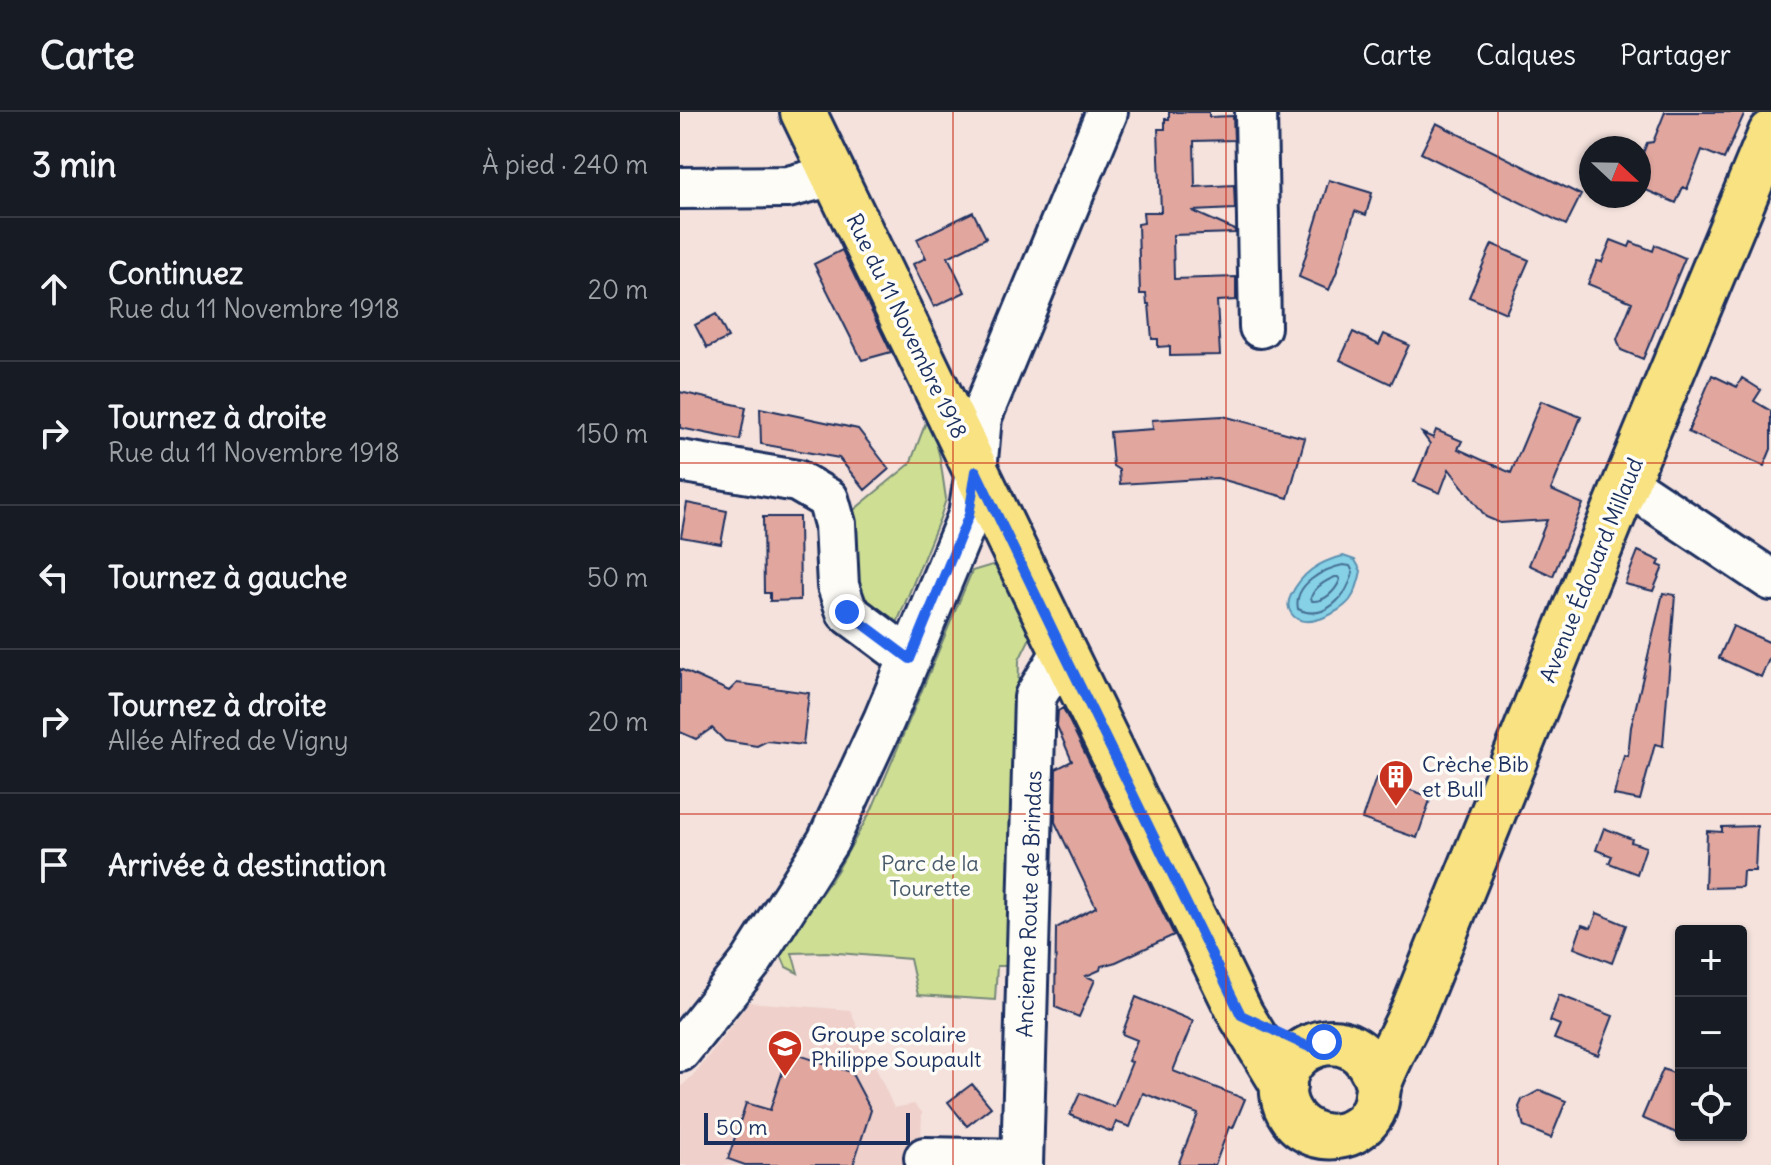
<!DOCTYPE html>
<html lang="fr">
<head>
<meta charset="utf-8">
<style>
  body { margin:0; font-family:Delius,sans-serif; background:#242831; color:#f1f3f6 }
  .controls { position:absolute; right:24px; bottom:24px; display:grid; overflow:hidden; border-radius:8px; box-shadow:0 2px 6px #0004 }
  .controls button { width:72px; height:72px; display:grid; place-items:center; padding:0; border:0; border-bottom:2px solid #363941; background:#171b24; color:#f1f3f6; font:40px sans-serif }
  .compass { position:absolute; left:899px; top:24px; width:72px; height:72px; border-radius:50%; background:#171b24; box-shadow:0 2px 6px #0004; rotate:112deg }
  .scale { position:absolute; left:24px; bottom:20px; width:206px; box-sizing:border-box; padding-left:8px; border:4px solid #1b2f5e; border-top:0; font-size:22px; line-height:28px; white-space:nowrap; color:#1b2f5e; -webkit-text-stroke:6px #fdfcf7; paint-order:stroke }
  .stop { position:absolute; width:24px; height:24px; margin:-18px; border:6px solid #2563eb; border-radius:50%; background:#fff }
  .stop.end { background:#2563eb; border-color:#fff; box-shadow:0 2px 8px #0008 }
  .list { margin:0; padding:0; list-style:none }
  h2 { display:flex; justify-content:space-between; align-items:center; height:104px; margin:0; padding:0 32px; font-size:34px }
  h2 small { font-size:26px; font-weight:400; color:#9ea1a6 }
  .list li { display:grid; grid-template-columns:52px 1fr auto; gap:24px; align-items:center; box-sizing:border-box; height:144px; padding:0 32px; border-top:2px solid #363941 }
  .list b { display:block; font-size:30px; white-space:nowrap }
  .list p { margin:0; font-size:26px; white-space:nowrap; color:#9ea1a6 }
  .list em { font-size:26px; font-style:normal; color:#9ea1a6 }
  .icon { flex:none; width:44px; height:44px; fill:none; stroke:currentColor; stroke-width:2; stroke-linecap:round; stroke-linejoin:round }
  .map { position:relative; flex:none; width:1091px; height:1053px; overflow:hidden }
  header { display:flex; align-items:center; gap:48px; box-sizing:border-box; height:112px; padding:0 40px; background:#171b24; border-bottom:2px solid #363941 }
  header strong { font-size:38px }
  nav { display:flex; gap:44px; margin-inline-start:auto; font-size:28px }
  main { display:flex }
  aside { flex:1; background:#171b24 }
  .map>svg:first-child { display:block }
  .built { fill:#efd0ca }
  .green { fill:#cedf93; stroke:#748778; stroke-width:2 }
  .water { fill:#86d1e6; stroke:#5b90b0; stroke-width:2 }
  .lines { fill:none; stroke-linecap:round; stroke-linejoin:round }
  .shore { stroke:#467094; stroke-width:2 }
  .building { fill:#e1a79f; stroke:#1b2f5e; stroke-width:2 }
  .minor-casing { stroke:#1b2f5e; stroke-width:46 }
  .major-casing { stroke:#1b2f5e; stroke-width:50 }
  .minor { stroke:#fdfcf7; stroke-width:40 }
  .major { stroke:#f8e281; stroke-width:44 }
  .route { stroke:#2563eb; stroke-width:10 }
  .grid { fill:none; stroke:#c8321e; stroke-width:2; stroke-opacity:0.55 }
  .labels { text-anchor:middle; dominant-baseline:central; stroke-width:7; stroke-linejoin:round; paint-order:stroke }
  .street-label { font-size:22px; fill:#1b2f5e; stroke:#fdfcf7 }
  .poi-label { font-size:22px; fill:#1b2f5e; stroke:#fdfcf7; text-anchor:start }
  .park-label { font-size:22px; fill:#485b6b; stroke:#fdfcf7 }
</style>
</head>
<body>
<header>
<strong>Carte</strong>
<nav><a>Carte</a><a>Calques</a><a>Partager</a></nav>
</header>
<main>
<aside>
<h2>3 min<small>À pied · 240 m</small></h2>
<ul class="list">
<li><svg class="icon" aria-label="ahead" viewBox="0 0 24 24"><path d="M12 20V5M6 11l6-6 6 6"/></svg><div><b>Continuez</b><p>Rue du 11 Novembre 1918</p></div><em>20 m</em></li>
<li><svg class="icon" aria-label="right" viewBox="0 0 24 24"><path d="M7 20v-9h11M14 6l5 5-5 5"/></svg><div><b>Tournez à droite</b><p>Rue du 11 Novembre 1918</p></div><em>150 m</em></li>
<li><svg class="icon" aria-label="left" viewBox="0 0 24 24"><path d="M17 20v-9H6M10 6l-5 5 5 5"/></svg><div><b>Tournez à gauche</b></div><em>50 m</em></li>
<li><svg class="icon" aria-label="right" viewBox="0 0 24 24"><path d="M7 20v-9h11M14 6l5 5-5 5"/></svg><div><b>Tournez à droite</b><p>Allée Alfred de Vigny</p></div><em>20 m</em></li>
<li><svg class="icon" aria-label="arrive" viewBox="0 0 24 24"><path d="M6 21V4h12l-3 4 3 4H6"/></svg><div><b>Arrivée à destination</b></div></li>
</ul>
</aside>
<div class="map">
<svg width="1091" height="1053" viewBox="0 0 1091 1053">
  <rect width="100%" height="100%" fill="#f5e2dd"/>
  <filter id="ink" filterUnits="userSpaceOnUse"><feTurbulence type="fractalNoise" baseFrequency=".0125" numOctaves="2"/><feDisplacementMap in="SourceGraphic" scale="16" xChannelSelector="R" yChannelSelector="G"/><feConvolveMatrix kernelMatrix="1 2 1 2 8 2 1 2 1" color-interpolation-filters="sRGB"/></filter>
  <g filter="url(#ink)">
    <path class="built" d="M69 890 170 898 214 996 234 992 242 1000 240 1053H0V976L20 956Z"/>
    <path class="green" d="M249 302 260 346 266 387 260 406 217 511 206 513 178 494 169 402 230 352Z
      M312 453 327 460 351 510 350 526 339 548 331 854H317L315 888 238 883 230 847 146 840 112 841 118 861 106 855 100 841 157 759 192 697 292 459Z"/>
    <path class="water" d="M663 444 675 448 681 459C679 469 676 480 670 488 660 501 623 520 611 501 607 495 608 489 611 483 622 461 638 450 663 444Z"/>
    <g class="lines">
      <path class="shore" d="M663 453 670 454 673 460C668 484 644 510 618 497 613 473 643 457 663 453Z
        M655 465H658L660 468C655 480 644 490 632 489L631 485C635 475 645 469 655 465Z"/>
    </g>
    <path class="building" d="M489 0H529V5L553 4 554 28 514 29 515 75 554 73 555 97 512 99 555 118V121L493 123 494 167 556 165V188L537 189 540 243 490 244V234L478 235V227H472L469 192H467L466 182H460L458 112 464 111 463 100H481L478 17H485V7H489Z
      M985 0H1065L1044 47 1022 38 1007 77 1003 75 996 91 959 75V51L967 31 973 30Z
      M756 11 901 83 886 113 741 41Z
      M649 68 692 81 686 103 675 99 657 159 649 178 619 165Z
      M293 100 306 126 268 145 285 180 254 195 233 152 246 146 237 127Z
      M931 128 949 135 951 130 973 139 975 133 1005 146 963 247 941 238 937 227 952 190 908 172 917 149 922 150Z
      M812 132 849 148 826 201 789 185Z
      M162 138 211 240 182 248 134 152Z
      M36 202 48 226 27 236 15 213Z
      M673 220 699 233 704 222 729 233 711 272 660 248Z
      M1032 263 1057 275 1062 266 1081 278 1074 289 1091 299V337L1084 354 1008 320Z
      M0 280 66 295 60 328 0 316Z
      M861 289 901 305 871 378 903 392 873 464 849 453 867 408 820 411 806 405 769 357 760 381 734 370 750 332 742 321 753 326 756 318 782 329 778 337 831 361Z
      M80 296 178 317 209 357 185 378 159 346 81 332Z
      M543 304 625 326 608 386 537 366 440 372 439 358 433 354 430 320 473 317 472 308Z
      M7 391 47 399 41 432 1 425Z
      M83 405H119L120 488 90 489V481H84Z
      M958 439 980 449 978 453 983 455 973 479 945 472Z
      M983 481 995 483 983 634 975 632 960 688 934 683 944 643 948 644 951 615Z
      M1053 514 1091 531V543L1081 565 1039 546Z
      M0 557 49 579 57 571 129 581 123 633 87 629 77 634 45 629 32 616 16 627 0 620Z
      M383 596 494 823 436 850 421 854 420 858 406 864 415 868 399 905 375 895 376 816 416 795 375 710 376 657 392 649 377 614 378 599Z
      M696 666 751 685 737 726 682 707Z
      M1077 714 1075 759H1063L1062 775 1025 776 1027 719 1042 720V715Z
      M924 716 952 727 951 730 966 735 957 762 929 751 932 744 916 738Z
      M917 801 946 813 932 851 894 836 902 813 911 816Z
      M879 883 933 904 918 943 874 927 880 913 870 909Z
      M456 885 513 909 493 959 565 987 553 1016 549 1015 535 1053H498L518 1002 463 981 450 1015 436 1010 432 1020 390 1003 400 981 434 995 452 950 448 949 457 928 442 922Z
      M109 940 171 960 191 998 173 1053H65L48 1047 66 991 90 998Z
      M983 957 1001 964V1023L962 1006Z
      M292 972 311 995 287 1014 268 990Z
      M860 978 886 989 871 1026 844 1015 839 995 842 988Z"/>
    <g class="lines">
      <defs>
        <path id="minor" d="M576 0 580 215
          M0 76 108 75 154 63
          M0 349 117 369 148 387 155 412 158 474 167 500 230 547
          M946 371 1091 468
          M0 939 71 850 148 729 204 608 289 403 296 359 301 305 427 0
          M245 1046 342 1048
          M342 1053 355 585 383 539"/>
        <path id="major" d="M123 0 383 539 561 903 604 974
          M698 972C677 896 585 936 606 994 610 1003 616 1012 625 1017 648 1032 681 1024 693 999 698 989 696 979 700 969 709 945 723 921 734 897L946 371 1091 21"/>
      </defs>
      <use href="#minor" class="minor-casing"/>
      <use href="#major" class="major-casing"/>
      <use href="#minor" class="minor"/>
      <use href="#major" class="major"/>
    </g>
  </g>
  <g class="lines" filter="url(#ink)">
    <path class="route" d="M167 500 230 547 289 403 296 359 383 539 561 903 629 935 644 930"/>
  </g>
  <path class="grid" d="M273 0V1053M546 0V1053M818 0V1053M0 351H1091M0 702H1091"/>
  <defs>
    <symbol id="building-pin" viewBox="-11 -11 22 30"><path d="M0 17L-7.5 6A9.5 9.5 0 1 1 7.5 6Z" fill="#c8321e" stroke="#fdfcf7"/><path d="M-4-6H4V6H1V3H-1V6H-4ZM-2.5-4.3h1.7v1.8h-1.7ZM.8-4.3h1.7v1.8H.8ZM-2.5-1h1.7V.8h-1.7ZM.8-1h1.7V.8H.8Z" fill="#fff"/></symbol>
    <symbol id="school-pin" viewBox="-11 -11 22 30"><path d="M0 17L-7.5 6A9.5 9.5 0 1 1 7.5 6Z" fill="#c8321e" stroke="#fdfcf7"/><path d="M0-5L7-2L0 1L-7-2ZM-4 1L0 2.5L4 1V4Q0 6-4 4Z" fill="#fff"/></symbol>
  </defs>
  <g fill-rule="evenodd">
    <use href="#building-pin" x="696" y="645" width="40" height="54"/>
    <use href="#school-pin" x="85" y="915" width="40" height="54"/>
  </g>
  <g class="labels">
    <g class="street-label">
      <text transform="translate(227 214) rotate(64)">Rue du 11 Novembre 1918</text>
      <text transform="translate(911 458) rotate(-68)">Avenue Édouard Millaud</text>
      <text transform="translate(349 792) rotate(-88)">Ancienne Route de Brindas</text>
    </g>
    <g class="poi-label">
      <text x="742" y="652">Crèche Bib<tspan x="742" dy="25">et Bull</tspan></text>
      <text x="131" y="922">Groupe scolaire<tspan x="131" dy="25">Philippe Soupault</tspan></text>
    </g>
    <g class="park-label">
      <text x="250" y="751">Parc de la<tspan x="250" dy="25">Tourette</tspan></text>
    </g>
  </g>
</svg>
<div class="controls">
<button>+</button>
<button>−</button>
<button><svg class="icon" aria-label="locate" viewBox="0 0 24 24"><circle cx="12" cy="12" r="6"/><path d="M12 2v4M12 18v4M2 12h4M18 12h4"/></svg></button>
</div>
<svg class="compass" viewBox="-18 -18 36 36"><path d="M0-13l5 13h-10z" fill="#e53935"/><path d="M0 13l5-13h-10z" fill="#9ea1a6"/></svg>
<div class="scale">50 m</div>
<div class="stop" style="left:644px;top:930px"></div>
<div class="stop end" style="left:167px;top:500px"></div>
</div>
</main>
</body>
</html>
